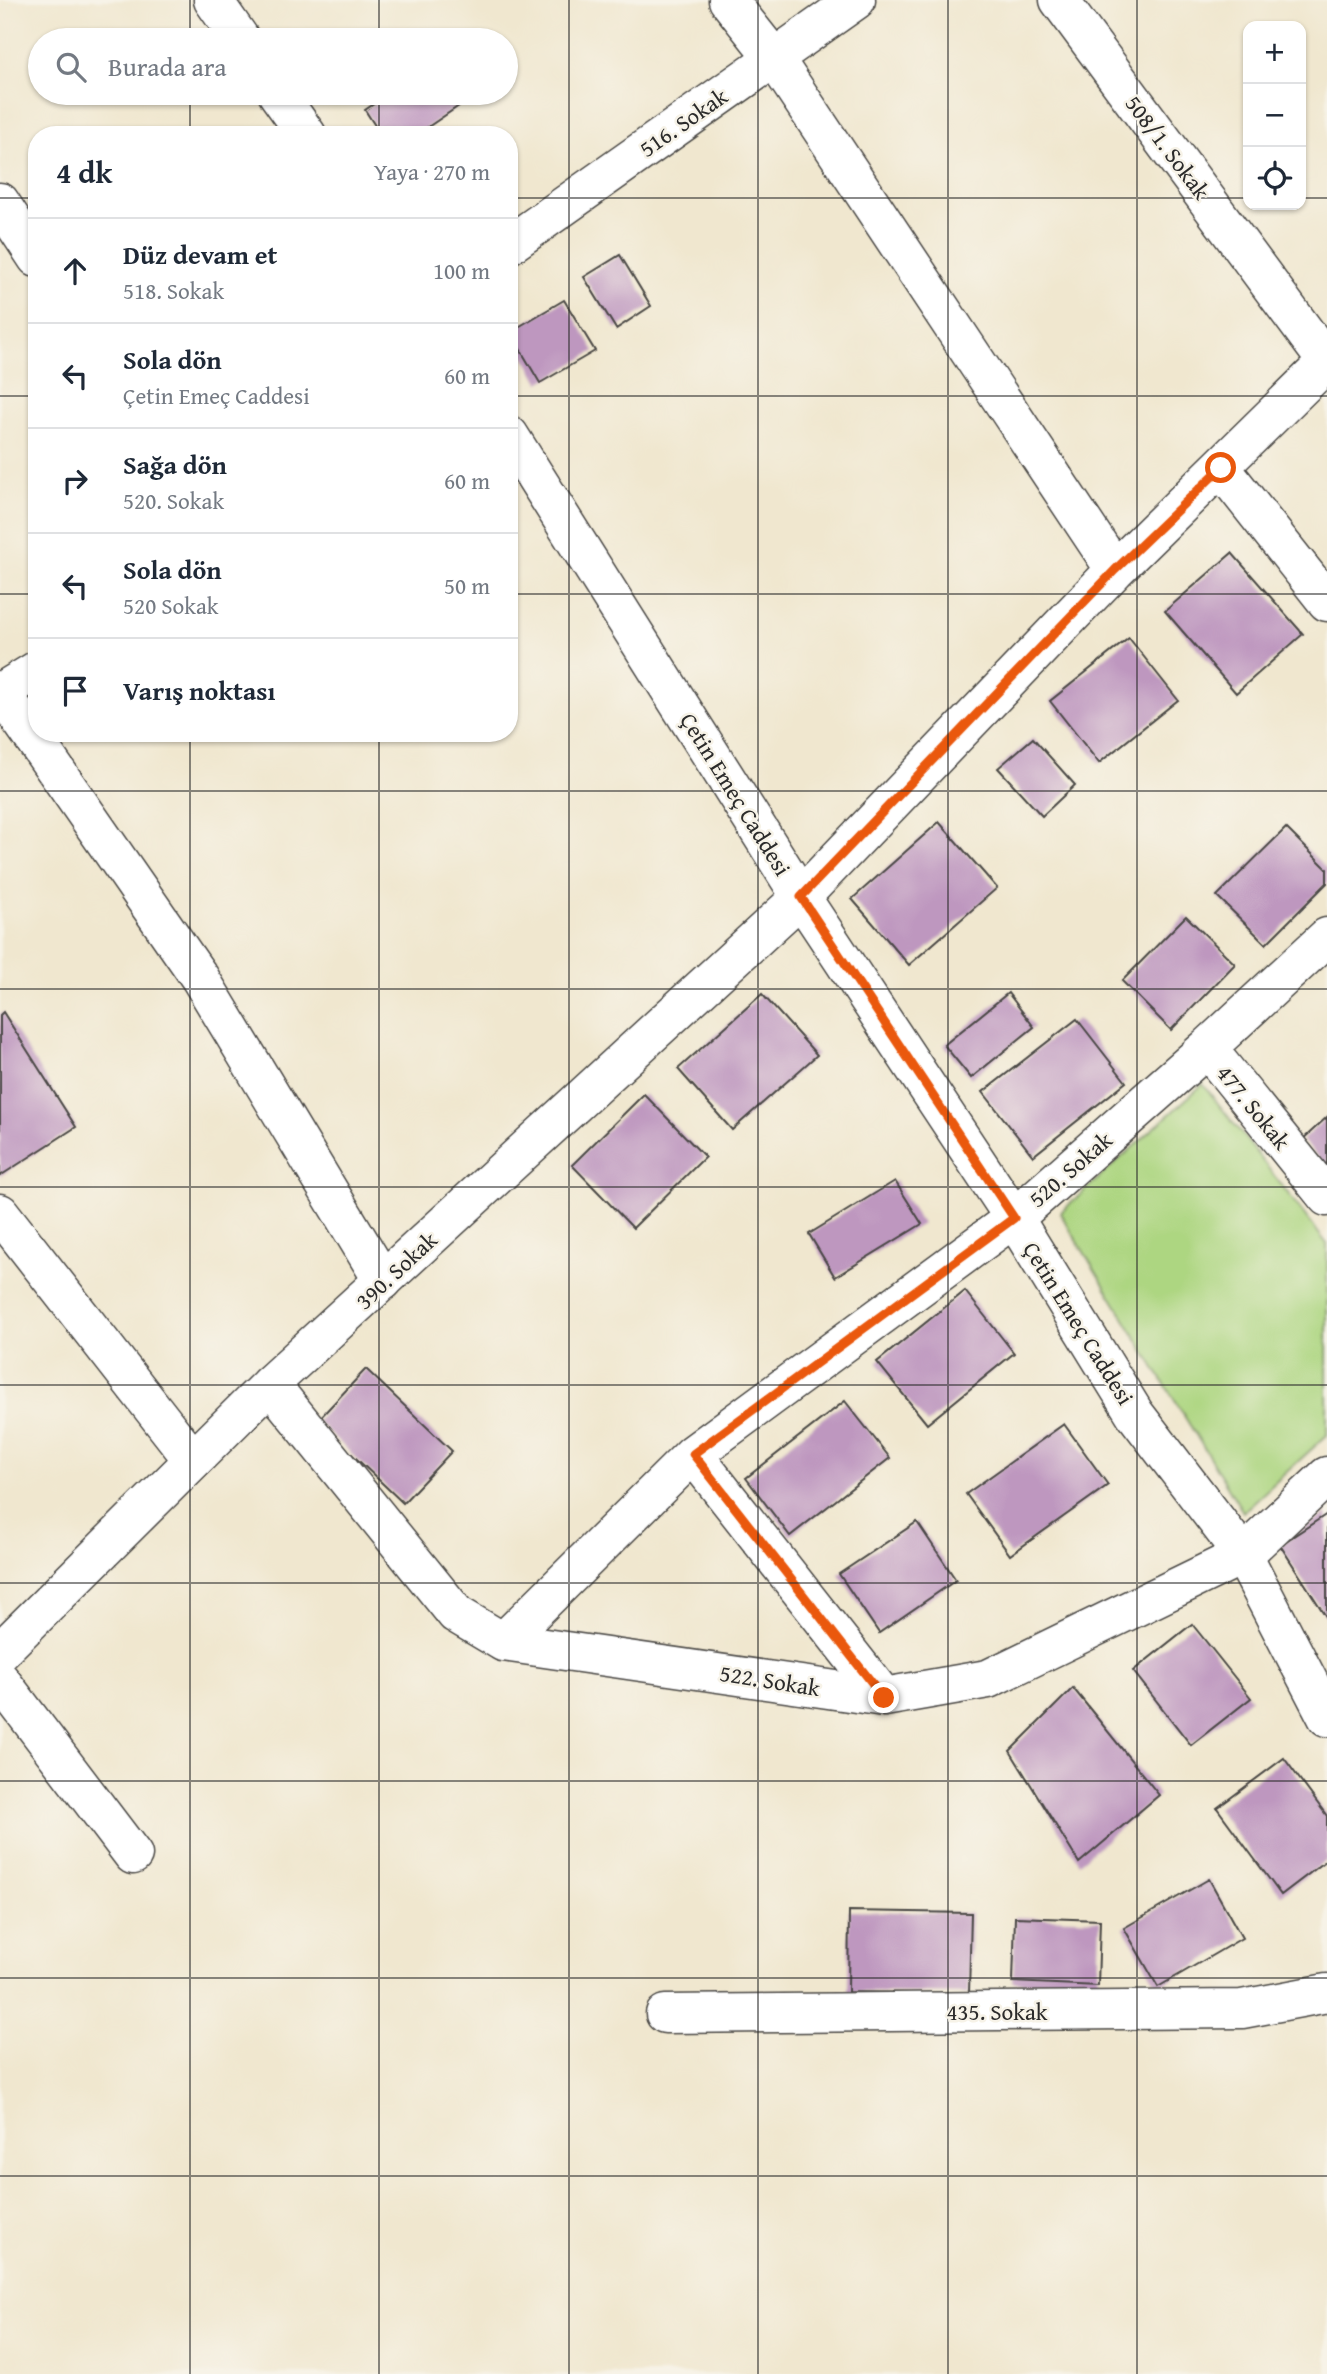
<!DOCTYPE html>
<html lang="tr">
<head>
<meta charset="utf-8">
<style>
  body { margin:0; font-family:"Gentium Book Plus",serif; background:#f2f2f3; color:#1f2937 }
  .controls { position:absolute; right:21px; top:21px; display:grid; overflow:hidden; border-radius:14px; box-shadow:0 2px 5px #0004 }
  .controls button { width:63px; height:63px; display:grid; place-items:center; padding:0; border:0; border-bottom:2px solid #e0e1e3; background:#fff; color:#1f2937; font:35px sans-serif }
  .stop { position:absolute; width:21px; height:21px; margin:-16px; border:5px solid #ea580c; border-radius:50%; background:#fff }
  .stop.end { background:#ea580c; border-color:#fff; box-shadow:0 2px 7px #0008 }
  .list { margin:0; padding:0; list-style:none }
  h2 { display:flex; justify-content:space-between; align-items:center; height:91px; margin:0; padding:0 28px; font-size:30px }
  h2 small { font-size:23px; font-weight:400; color:#747a83 }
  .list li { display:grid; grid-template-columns:46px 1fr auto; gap:21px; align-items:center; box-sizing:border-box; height:105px; padding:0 28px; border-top:2px solid #e0e1e3 }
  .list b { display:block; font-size:26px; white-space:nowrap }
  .list p { margin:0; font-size:23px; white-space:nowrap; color:#747a83 }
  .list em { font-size:23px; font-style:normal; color:#747a83 }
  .icon { flex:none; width:38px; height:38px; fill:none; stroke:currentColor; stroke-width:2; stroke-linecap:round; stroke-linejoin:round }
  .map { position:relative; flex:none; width:1327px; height:2374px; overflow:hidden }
  .search { position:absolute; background:#fff; box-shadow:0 2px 5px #0004; left:28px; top:28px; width:490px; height:77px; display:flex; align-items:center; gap:18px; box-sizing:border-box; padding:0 24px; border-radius:38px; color:#747a83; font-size:26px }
  .panel { position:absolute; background:#fff; box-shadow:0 2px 5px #0004; left:28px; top:126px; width:490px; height:616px; border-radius:28px }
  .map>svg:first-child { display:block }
  .green { fill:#add681; stroke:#6c8056; stroke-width:2 }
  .building { fill:#be97bf }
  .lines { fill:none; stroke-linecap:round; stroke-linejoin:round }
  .minor-casing { stroke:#494744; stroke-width:41 }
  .tertiary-casing { stroke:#494744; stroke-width:41 }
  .minor { stroke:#fff; stroke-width:38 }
  .tertiary { stroke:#fff; stroke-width:38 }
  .route { stroke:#ea580c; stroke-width:9 }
  .grid { fill:none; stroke:#2b2b2b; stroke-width:2; stroke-opacity:0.55 }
  .labels { text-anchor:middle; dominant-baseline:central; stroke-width:5; stroke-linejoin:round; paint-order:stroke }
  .street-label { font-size:23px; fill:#2b2b2b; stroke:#f7f3e8 }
</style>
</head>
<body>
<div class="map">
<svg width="1327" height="2374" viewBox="0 0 1327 2374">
  <rect width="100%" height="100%" fill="#f7f3e8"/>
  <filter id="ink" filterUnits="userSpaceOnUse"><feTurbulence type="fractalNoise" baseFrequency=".0143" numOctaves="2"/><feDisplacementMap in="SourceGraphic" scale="14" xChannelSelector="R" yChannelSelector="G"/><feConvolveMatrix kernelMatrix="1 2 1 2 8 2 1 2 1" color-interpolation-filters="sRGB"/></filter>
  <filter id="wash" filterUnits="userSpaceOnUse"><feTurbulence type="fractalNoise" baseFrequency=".00686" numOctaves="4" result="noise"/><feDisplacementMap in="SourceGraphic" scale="28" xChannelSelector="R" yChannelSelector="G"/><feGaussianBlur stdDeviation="1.57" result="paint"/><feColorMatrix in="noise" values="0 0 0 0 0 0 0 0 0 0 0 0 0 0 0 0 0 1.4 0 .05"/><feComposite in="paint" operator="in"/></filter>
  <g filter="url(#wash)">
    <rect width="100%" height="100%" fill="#f0e7cf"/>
    <path class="green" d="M1203 1084 1327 1244V1435L1243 1512 1060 1213Z"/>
    <g id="blocks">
      <path class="building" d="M390 93H478L416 135H381L365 110Z
        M620 255 651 306 616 329 584 277Z
        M564 300 595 351 540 383 510 332Z
        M1232 553 1303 634 1236 693 1165 611Z
        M1129 638 1178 700 1099 763 1050 701Z
        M1033 738 1075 785 1042 816 998 768Z
        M939 822 997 888 909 965 852 899Z
        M1286 828 1327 869V883L1266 944 1217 896Z
        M1186 916 1235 964 1171 1030 1122 981Z
        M1008 993 1034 1027 971 1078 944 1045Z
        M762 994 817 1055 732 1130 678 1069Z
        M3 1012 76 1127 0 1176V1015Z
        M1077 1019 1126 1082 1033 1156 983 1092Z
        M644 1094 705 1157 633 1228 572 1165Z
        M1327 1117V1167L1302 1140Z
        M895 1181 922 1224 835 1277 809 1234Z
        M965 1291 1014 1353 927 1424 877 1362Z
        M366 1369 452 1451 403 1503 317 1421Z
        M845 1401 890 1458 790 1536 746 1478Z
        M1064 1424 1108 1485 1010 1555 966 1494Z
        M1327 1514V1618L1280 1545Z
        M917 1522 956 1580 879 1633 839 1574Z
        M1192 1624 1251 1698 1191 1745 1133 1671Z
        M1073 1688 1159 1795 1079 1863 1010 1751Z
        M1284 1758 1327 1816V1860L1281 1895 1217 1808Z
        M1209 1879 1242 1938 1158 1987 1124 1928Z
        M849 1911 971 1913 969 1994 848 1992Z
        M1015 1917 1100 1920 1098 1986 1013 1982Z"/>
    </g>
  </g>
  <g filter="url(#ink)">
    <use href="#blocks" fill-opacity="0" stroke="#494744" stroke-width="2"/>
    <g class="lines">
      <defs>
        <path id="minor" d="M728 0 774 58 1115 570
          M1059 0 1327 362
          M0 202 37 258
          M509 245 856 0
          M1221 468 1327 602
          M0 690 200 978 383 1281
          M1 692 37 670
          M801 897 1115 570 1327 362
          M1207 1048 1327 1197
          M0 1213 193 1460
          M270 1384 456 1614 503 1642 884 1697 988 1679 1243 1555 1327 1476
          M693 1454 884 1697
          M503 1642 693 1454 1014 1218 1207 1048 1327 937
          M0 1680 133 1855
          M665 2014 1242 2009 1327 1993"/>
        <path id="tertiary" d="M213 0 241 40
          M277 93 307 135
          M509 435 801 897 1014 1218 1135 1414 1243 1555 1327 1717
          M0 1652 270 1384 801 897"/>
      </defs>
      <use href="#minor" class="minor-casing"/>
      <use href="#tertiary" class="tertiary-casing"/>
      <use href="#minor" class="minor"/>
      <use href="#tertiary" class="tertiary"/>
    </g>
  </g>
  <g class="lines" filter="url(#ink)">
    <path class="route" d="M884 1698 693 1454 1014 1218 801 897 1115 570 1221 468"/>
  </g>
  <path class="grid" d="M190 0V40M379 0V40M569 0V2374M758 0V2374M948 0V2374M1137 0V2374M190 93V135M379 93V135M0 198H37M509 198H1248M1301 198H1327M0 396H37M509 396H1327M0 594H37M509 594H1327M190 733V2374M379 733V2374M0 791H1327M0 989H1327M0 1187H1327M0 1385H1327M0 1583H1327M0 1781H1327M0 1978H1327M0 2176H1327"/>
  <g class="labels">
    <g class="street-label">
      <text transform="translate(683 122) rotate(-35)">516. Sokak</text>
      <text transform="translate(1168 147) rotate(53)">508/1. Sokak</text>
      <text transform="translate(736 794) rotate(58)">Çetin Emeç Caddesi</text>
      <text transform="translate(1254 1107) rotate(51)">477. Sokak</text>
      <text transform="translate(1070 1169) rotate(-41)">520. Sokak</text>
      <text transform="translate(396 1270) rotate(-43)">390. Sokak</text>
      <text transform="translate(1079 1323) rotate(58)">Çetin Emeç Caddesi</text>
      <text transform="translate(770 1680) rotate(9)">522. Sokak</text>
      <text x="997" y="2011">435. Sokak</text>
    </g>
  </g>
</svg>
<div class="controls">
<button>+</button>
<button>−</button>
<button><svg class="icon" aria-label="locate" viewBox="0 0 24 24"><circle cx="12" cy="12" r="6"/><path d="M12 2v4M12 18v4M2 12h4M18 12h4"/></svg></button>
</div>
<div class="stop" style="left:1221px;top:468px"></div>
<div class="stop end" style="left:884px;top:1698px"></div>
<div class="search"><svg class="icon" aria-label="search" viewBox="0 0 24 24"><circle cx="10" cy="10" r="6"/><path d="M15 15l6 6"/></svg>Burada ara</div>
<section class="panel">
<h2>4 dk<small>Yaya · 270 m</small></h2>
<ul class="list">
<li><svg class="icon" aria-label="ahead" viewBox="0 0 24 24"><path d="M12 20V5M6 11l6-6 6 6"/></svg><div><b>Düz devam et</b><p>518. Sokak</p></div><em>100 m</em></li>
<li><svg class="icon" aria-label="left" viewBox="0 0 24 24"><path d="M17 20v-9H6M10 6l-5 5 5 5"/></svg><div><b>Sola dön</b><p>Çetin Emeç Caddesi</p></div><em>60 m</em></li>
<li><svg class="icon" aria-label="right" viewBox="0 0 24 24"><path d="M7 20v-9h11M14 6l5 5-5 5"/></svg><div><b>Sağa dön</b><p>520. Sokak</p></div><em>60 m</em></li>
<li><svg class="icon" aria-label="left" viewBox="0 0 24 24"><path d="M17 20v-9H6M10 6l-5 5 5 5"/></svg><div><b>Sola dön</b><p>520 Sokak</p></div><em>50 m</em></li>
<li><svg class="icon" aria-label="arrive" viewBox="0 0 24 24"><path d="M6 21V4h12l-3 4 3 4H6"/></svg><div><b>Varış noktası</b></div></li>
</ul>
</section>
</div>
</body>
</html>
